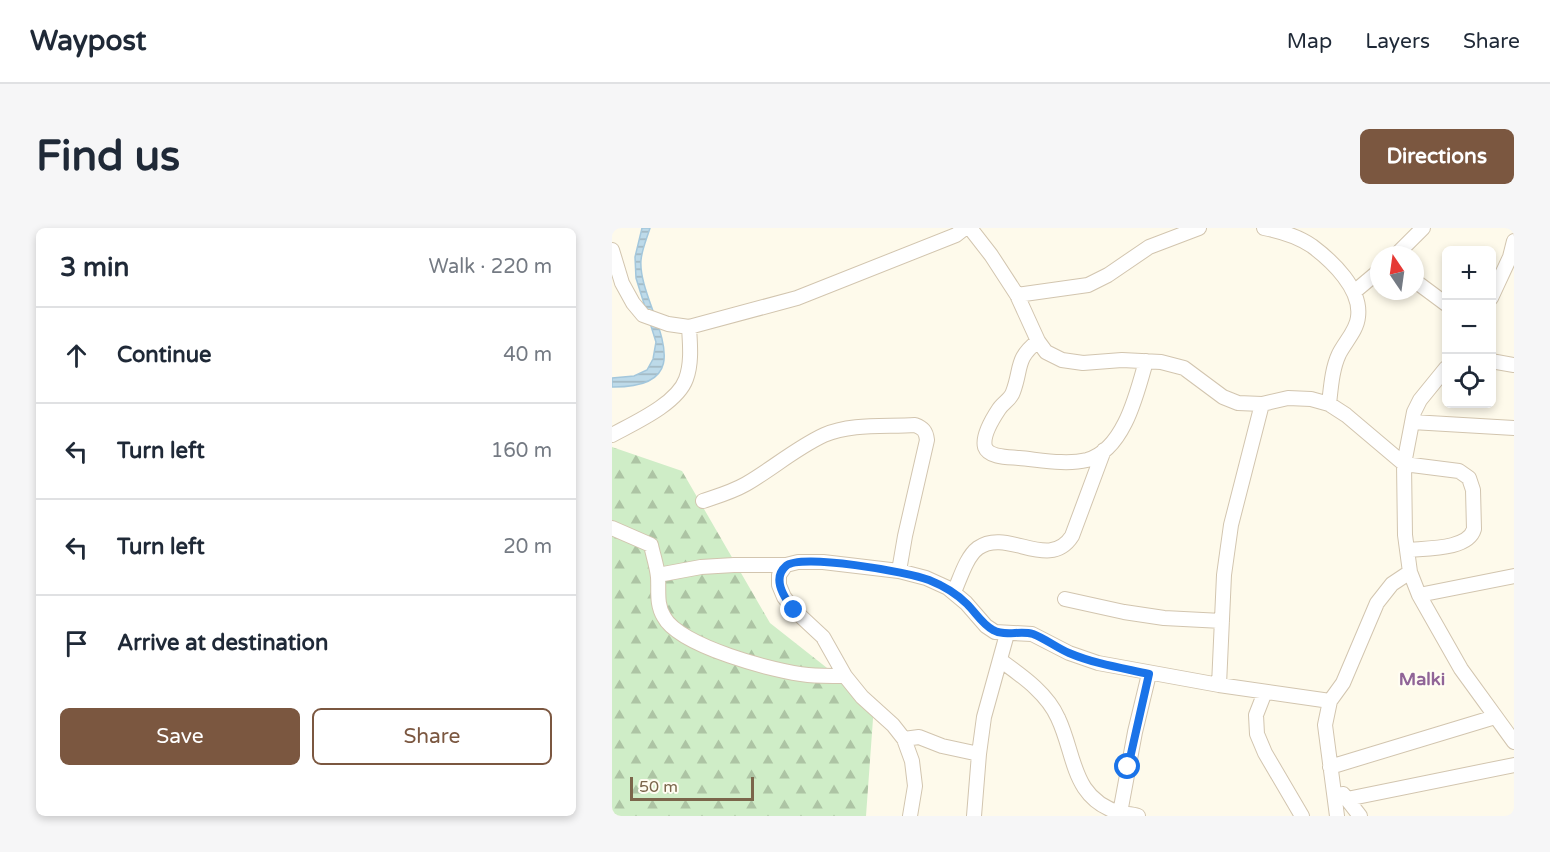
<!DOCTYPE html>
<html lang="en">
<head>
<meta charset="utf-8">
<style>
  body { margin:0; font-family:"Varela Round",sans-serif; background:#f6f6f7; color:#1f2937 }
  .controls { position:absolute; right:18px; top:18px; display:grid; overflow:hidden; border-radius:9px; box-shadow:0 3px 9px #0003 }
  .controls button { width:54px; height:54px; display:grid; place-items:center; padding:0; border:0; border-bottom:2px solid #e0e1e3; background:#fff; color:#1f2937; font:30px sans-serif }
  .compass { position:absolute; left:758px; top:18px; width:54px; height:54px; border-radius:50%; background:#fff; box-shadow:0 3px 9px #0003; rotate:347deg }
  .scale { position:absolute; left:18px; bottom:15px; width:124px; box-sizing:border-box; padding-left:6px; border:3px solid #7b664b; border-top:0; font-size:16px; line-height:21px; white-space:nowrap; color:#7b664b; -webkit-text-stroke:4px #fffdf2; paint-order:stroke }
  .stop { position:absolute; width:18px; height:18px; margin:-14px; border:4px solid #1a73e8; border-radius:50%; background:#fff }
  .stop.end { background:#1a73e8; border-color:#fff; box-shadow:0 2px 6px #0008 }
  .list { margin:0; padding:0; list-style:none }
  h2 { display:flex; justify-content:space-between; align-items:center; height:78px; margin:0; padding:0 24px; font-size:26px }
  h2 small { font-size:20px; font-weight:400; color:#747a83 }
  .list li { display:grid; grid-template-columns:39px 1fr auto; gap:18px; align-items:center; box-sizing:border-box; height:96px; padding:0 24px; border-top:2px solid #e0e1e3 }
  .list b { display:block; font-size:22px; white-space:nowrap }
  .list em { font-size:20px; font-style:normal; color:#747a83 }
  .actions { display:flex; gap:12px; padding:18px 24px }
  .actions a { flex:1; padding:14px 0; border:2px solid #7b5740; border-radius:9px; text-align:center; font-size:21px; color:#7b5740 }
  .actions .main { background:#7b5740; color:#fff }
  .icon { flex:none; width:33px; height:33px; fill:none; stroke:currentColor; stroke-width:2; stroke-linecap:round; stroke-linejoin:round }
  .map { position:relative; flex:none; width:902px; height:588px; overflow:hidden; border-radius:9px }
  header { display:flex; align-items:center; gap:36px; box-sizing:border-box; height:84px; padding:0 30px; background:#fff; border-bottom:2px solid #e0e1e3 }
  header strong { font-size:28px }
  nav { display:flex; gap:33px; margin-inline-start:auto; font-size:21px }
  .intro { display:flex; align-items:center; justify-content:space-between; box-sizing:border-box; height:144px; padding:0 36px }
  h1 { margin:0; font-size:42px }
  .button { padding:15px 27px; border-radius:9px; background:#7b5740; color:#fff; font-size:21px; font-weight:700 }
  main { display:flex; gap:36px; padding:0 36px }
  aside { flex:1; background:#fff; border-radius:9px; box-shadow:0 3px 9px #0003 }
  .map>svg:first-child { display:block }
  .forest { fill:url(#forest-firs) }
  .water { fill:url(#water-rules); stroke:#a3c7dc; stroke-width:1.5 }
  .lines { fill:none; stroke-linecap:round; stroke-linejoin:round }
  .street-casing { stroke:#d2c5af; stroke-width:16 }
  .street { stroke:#fff; stroke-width:14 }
  .route { stroke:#1a73e8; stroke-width:8 }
  .labels { text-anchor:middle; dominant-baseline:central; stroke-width:4.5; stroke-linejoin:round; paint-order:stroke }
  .neighbourhood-label { font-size:18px; font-weight:bold; fill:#906497; stroke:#fffdf2 }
</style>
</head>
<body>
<header>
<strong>Waypost</strong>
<nav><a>Map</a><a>Layers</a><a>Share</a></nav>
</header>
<div class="intro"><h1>Find us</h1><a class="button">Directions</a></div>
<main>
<aside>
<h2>3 min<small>Walk · 220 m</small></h2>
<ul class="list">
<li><svg class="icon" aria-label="ahead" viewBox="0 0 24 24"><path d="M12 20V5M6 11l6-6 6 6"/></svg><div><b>Continue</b></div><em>40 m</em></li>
<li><svg class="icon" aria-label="left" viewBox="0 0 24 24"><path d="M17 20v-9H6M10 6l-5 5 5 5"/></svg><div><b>Turn left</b></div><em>160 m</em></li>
<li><svg class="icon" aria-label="left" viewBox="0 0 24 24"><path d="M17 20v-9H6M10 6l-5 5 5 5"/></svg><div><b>Turn left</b></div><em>20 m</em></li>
<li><svg class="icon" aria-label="arrive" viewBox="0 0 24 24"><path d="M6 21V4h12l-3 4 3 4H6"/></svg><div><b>Arrive at destination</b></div></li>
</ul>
<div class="actions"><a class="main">Save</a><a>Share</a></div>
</aside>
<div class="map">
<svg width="902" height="588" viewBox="0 0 902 588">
  <defs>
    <pattern id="forest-firs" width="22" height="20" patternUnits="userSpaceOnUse" patternTransform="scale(1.5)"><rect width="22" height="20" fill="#cfedc7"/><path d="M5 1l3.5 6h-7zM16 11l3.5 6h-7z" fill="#adc4a4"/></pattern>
    <pattern id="water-rules" width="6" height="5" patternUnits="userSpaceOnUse" patternTransform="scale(1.5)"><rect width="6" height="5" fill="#bddae9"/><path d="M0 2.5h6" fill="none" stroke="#9fb5bf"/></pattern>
  </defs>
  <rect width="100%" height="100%" fill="#fefaeb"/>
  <path class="forest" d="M0 219 70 243 158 395 262 477 254 588H0Z"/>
  <path class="water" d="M30 0H38C35 10 30 21 29 32 25 78 100 160 0 159V150L22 148 35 142 41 131 44 114 24 50 23 29Z"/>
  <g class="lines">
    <defs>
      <path id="street" d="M358 0 379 27 405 67 426 113 434 124 450 132 471 135 510 132 549 134 572 140 611 169 626 175 650 176 676 170 699 171 717 176 734 187 792 236 847 243 857 250 861 262 862 301C856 322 814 320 795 322
        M652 0C668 3 687 9 700 18 720 33 750 61 746 89 745 102 733 114 727 126 720 141 719 159 717 176
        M0 22 10 55 21 75 31 87 56 96 77 99 185 70 344 7 353 0
        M784 27 811 0
        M803 53 834 76
        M742 64 767 43
        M405 67 476 57 496 47 537 19 587 0
        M879 70 898 29 902 13
        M426 113C403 131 410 140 401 164 399 171 391 175 387 181 381 190 370 208 373 219 377 230 398 229 407 230 429 232 454 237 475 232 512 222 525 165 534 133
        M879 133 902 137
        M834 140 808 172 802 184 792 236 793 307 798 344 807 367 849 441 902 514
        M800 194 902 200
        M0 207C22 195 65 176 74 151 80 135 78 116 77 99
        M91 273C106 268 120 264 134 256 160 241 184 220 212 207 239 195 274 199 303 197 311 200 314 203 315 212L293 308 287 343
        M0 300 39 317C41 327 45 338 46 349 47 363 44 376 52 389 67 418 164 444 196 447 208 448 221 448 233 448
        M46 347 89 339 122 337H174
        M342 364C348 351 354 329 366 320 395 299 437 344 460 308L492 222
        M807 367 902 348
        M453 371 512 384 552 390 610 393
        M388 432C410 448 435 465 446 490 464 528 459 570 508 585 514 586 520 586 526 588
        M607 457 612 347 619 297 650 176
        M653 464 644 487 645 506 653 525 690 588
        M292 511 307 509 330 518 367 526
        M718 539 883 489
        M731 566 748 588
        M735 571 902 537
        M508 585 523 504 537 446
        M298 588 303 558 300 533 292 511 281 497 250 469 233 448 211 409 182 382 172 369 167 357V347L174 337 186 334H211L287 343 314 350 336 360 354 375 374 398 383 404 420 406 457 425 486 435 607 457 718 473
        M362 588 367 526 372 489 395 406
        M725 588 713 497 718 473 731 455 765 375 780 356 798 344"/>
    </defs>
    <use href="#street" class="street-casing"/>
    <use href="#street" class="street"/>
  </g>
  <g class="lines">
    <path class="route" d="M182 382C173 371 159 351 174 338 188 325 297 344 317 352 332 358 344 365 355 376 364 385 370 396 381 402 393 409 408 402 421 406 434 411 445 420 457 425 483 436 510 440 537 446L516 539"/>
  </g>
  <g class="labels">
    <g class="neighbourhood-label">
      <text x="810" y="451">Malki</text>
    </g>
  </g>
</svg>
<div class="controls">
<button>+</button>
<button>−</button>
<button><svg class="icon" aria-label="locate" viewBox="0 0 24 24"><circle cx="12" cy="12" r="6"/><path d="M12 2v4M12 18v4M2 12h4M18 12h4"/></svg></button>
</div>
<svg class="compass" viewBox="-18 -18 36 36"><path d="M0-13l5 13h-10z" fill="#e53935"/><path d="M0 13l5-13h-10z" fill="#747a83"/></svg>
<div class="scale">50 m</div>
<div class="stop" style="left:516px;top:539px"></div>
<div class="stop end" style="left:182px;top:382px"></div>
</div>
</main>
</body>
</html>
